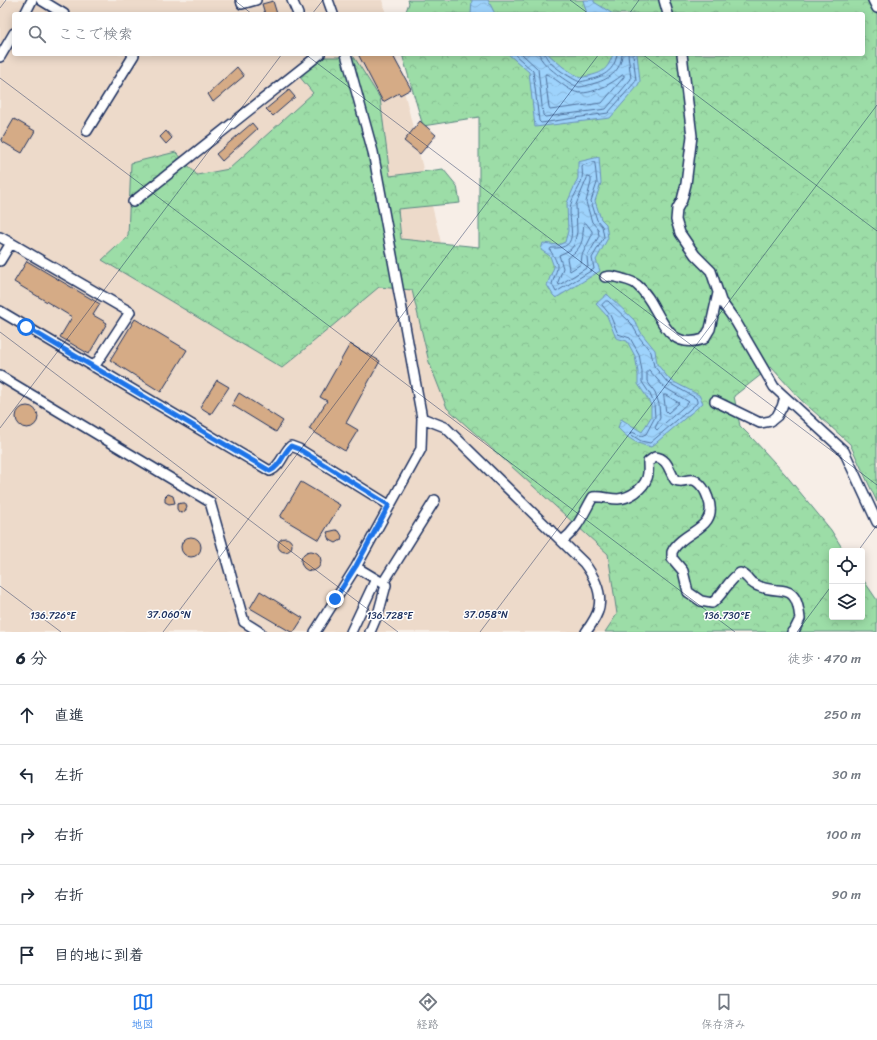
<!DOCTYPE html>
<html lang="ja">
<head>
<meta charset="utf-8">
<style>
  body { margin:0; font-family:Sriracha,"Klee One",sans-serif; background:#f6f6f7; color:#1f2937 }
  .controls { position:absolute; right:12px; bottom:12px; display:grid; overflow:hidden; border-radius:4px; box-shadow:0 2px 10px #0003 }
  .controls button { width:36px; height:36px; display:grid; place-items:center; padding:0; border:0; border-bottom:1px solid #e0e1e3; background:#fff; color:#1f2937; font:20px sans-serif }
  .stop { position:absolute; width:12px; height:12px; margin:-9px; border:3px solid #1a73e8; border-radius:50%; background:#fff }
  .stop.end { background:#1a73e8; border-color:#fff; box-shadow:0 1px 4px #0008 }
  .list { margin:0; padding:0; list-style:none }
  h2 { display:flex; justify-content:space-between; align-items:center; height:52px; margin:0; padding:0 16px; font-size:17px }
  h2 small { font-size:13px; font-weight:400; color:#747a83 }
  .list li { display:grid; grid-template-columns:26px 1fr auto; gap:12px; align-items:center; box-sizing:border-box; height:60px; padding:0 16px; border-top:1px solid #e0e1e3 }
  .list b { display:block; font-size:15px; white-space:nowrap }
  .list em { font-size:13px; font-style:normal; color:#747a83 }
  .icon { flex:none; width:22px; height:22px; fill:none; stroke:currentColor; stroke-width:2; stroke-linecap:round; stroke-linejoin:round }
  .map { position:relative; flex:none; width:877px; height:632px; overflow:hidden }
  .search { position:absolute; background:#fff; box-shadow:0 2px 10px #0003; left:12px; right:12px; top:12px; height:44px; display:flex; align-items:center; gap:10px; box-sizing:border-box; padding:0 14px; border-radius:4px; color:#747a83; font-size:15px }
  .sheet { height:352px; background:#fff }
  nav { display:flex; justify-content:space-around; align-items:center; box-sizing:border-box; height:56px; border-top:1px solid #e0e1e3; background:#fff; font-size:11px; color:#747a83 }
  nav a { display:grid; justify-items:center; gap:2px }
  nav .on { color:#1a73e8 }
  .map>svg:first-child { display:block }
  .built { fill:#eddaca }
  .forest { fill:url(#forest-crowns); stroke:#5c8682 }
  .water { fill:url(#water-waves); stroke:#6a91bd }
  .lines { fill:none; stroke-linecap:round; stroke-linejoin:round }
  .shore { stroke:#4f719d; stroke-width:1 }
  .building { fill:#d5ab86; stroke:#1b2f5e }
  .minor-casing { stroke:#1b2f5e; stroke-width:12 }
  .minor { stroke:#fff; stroke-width:9 }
  .route { stroke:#1a73e8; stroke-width:5 }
  .ticks { fill:none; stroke:#1b2f5e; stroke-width:1; stroke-opacity:0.45 }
  .ticks-label { font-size:10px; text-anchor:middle; fill:#1b2f5e; stroke:#fff; stroke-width:3; stroke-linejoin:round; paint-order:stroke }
</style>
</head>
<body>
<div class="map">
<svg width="877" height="632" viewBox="0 0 877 632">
  <defs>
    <pattern id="forest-crowns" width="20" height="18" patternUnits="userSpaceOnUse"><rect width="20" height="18" fill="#9cdda7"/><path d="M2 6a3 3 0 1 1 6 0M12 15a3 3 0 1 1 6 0" fill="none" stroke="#86be92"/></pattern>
    <pattern id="water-waves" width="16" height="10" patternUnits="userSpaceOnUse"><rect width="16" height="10" fill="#9ed3fc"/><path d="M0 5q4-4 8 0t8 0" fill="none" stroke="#88b5da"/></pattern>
  </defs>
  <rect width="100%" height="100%" fill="#f7eee7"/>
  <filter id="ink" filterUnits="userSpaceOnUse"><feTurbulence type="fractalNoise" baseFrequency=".025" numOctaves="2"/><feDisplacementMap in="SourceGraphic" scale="8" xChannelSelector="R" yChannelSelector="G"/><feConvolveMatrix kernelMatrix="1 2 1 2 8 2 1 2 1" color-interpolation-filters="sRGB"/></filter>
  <g filter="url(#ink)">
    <path class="built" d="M0 0H382L386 14H14V54H395L474 378 653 573 633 632H0Z"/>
    <path class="forest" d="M408 0H877V502L850 444 800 399 771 367 734 396 740 426 753 439 785 474 831 530 844 551H832V617H862V578L877 600V632H605L617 614 608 554 447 408 429 362 412 290 379 287 282 368 102 260 128 236 131 163 176 152 197 175 229 169 313 93 299 76 324 57H354L380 98 390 176 443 169 457 186 460 203 398 209 401 239 479 247V117L423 126 402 54H863V14H405L409 3Z"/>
    <path class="water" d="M472 0H488L495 14H471Z
      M583 0H594V2L613 14H587Z
      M508 54H548L563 67 580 78C600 73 606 74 613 54H637L640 81 637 87 610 118 535 127 529 72Z
      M599 157 601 183 595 201 601 219 606 224 608 238 596 260 600 271 556 298 553 295 547 285 554 267 550 256 541 250 543 243 558 245 565 242 568 231 567 203 578 178V162Z
      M607 294 634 320 642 334 655 350 657 364 670 380 699 395 703 403 651 447C637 444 628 439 618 428L621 419 642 432 651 417V405L646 396 638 384V372L635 356 627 341 616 338 607 316 596 304Z"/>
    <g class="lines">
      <path class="shore" d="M514 54 533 71 539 121 541 123 608 113 636 81 633 54
        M522 54 538 69 543 115 545 117 606 109 631 79 628 54
        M540 54C540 57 540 58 542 60 546 67 572 86 579 87 583 87 588 85 592 84 608 80 621 72 622 54
        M545 54C546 63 572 79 580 82 598 78 614 75 617 54
        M546 74C554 77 564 87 573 91 586 98 612 84 622 75H624V77L602 103 550 110 549 108 545 76Z
        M594 162 595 164 597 183 591 201 597 220 602 226 604 237 592 258 594 269 556 292 552 284C558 266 560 266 550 250L551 248C584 250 566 222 571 204 573 195 581 187 582 178 583 174 582 170 582 166Z
        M588 177 591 178V182L586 202 592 222 598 229 599 236 587 257 588 267 559 285 558 282 563 268 559 255 570 250 574 245 577 232 576 205Z
        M584 223H586L592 231V235L582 255 581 264 570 271 569 269 567 258C577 252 583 245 583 232 584 228 583 226 584 223Z
        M606 301H608L631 323 639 337 651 352 654 366 667 382 696 398 697 401V403L650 443 641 441 630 434 632 432 641 436 646 434 655 417 654 404 650 394 642 382V371L639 354 630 338 618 334 610 315 602 305Z
        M649 370 664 387 689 402 657 430 655 428 660 418 659 404 655 392 647 381V372Z
        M664 395H666L679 403 668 413 666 411Z"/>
    </g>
    <path class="building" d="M273 1 277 14H265L262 4Z
      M358 54H392L411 89 400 95 399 93 383 102Z
      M237 67 244 76 213 102 208 94Z
      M289 90 295 97 273 116 266 109Z
      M14 119 35 131 22 153 1 141Z
      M420 121 436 135 420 154 404 141Z
      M252 123 257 129 222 161 216 154Z
      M166 131 172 138 166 144 160 137Z
      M27 261 100 304 93 315 107 323 89 354 60 337 72 317 14 282Z
      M135 319 187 350 161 392 110 360Z
      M350 344 380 361 346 423 358 430 345 451 309 429 327 401 320 397Z
      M217 380 229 387 211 414 200 407Z
      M239 393 283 421 276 432 232 405Z
      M16 417a11 11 0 1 1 22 0a11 11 0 1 1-22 0Z
      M301 482 340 505 319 540 280 517Z
      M168 494 173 496 175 503 169 504 165 502V497Z
      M182 503H185L187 507 185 512 182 513 179 512 177 509V504Z
      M336 530 339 531 342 536 341 540 336 543 330 540 327 532Z
      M181 547a10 10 0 1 1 20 0a10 10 0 1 1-20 0Z
      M278 545a7 7 0 1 1 14 0a7 7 0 1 1-14 0Z
      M301 561a10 10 0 1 1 20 0a10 10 0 1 1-20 0Z
      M260 591 303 618 294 632H291L250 608Z"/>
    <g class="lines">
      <defs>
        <path id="minor" d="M41 0 64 14
          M241 0 242 4 256 0
          M292 0 298 14
          M328 0 333 14
          M664 0 668 14
          M873 0 877 8
          M25 14 32 0
          M682 54 692 136 686 184 682 200 677 209 676 220 680 233 695 255 711 271 721 301 736 322 774 387 844 451 877 522
          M0 57 14 33
          M87 131 134 55 132 54
          M133 202 320 54
          M0 237 11 243 0 261
          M11 243 130 312 94 367
          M605 277C611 275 616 277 623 279 627 280 634 282 637 285 662 305 661 353 704 339L710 329 718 293
          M0 311 270 471C281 466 283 453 291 446L299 449 389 505
          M0 376 210 502 244 622 260 632
          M715 401 760 423 771 421 777 416 782 407 785 397
          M422 418 445 427 584 563C593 575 602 592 599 607 598 615 591 625 586 632
          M562 541C578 529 583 514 593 497 602 496 609 499 618 499 630 498 643 489 647 478 649 473 648 467 648 462L655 457C668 458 669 471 675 480 684 484 689 477 696 481 702 485 706 492 708 498 720 530 682 530 672 552V558L683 571 688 592 701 601 712 603C723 595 728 580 740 573 749 576 747 580 754 584 779 598 796 577 800 619L795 629 792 632
          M356 567 386 585 379 611 370 632
          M383 583 435 500
          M315 632 356 567 421 449 422 418 373 152 346 54
          M351 632 376 579"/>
      </defs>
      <use href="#minor" class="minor-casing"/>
      <use href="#minor" class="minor"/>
    </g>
  </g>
  <g class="lines" filter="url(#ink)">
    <path class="route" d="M26 327 270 471C281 466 283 453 291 446L299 449 389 505 356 566 335 599"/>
  </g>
  <path class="ticks" d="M234 0 252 14M570 0 589 14M0 8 6 0M312 14 323 0M629 14 639 0M305 54 877 485M642 54 877 231M0 78 735 632M0 332 398 632M0 428 282 54M858 551 877 525M0 586 61 632M163 632 599 54M480 632 877 105M797 632 832 585"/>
  <g class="ticks-label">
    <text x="169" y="618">37.060°N</text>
    <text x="486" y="618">37.058°N</text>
    <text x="53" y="619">136.726°E</text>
    <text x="390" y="619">136.728°E</text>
    <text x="727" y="619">136.730°E</text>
  </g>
</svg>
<div class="controls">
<button><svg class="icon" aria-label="locate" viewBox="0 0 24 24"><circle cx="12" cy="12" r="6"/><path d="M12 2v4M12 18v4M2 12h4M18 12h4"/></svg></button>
<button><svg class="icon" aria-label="layers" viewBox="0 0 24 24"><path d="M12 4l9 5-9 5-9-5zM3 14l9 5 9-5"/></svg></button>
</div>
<div class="stop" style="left:26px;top:327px"></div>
<div class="stop end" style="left:335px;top:599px"></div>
<div class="search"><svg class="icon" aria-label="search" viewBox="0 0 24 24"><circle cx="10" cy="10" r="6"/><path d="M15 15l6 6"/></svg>ここで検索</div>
</div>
<section class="sheet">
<h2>6 分<small>徒歩 · 470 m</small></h2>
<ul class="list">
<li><svg class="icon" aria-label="ahead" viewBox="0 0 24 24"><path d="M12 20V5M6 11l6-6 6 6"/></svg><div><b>直進</b></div><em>250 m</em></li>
<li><svg class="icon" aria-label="left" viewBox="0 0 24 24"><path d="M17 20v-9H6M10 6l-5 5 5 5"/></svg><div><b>左折</b></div><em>30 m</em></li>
<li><svg class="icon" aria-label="right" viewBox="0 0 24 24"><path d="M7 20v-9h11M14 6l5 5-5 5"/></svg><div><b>右折</b></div><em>100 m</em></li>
<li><svg class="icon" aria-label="right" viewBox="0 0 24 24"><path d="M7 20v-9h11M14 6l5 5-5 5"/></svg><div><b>右折</b></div><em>90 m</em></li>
<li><svg class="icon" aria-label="arrive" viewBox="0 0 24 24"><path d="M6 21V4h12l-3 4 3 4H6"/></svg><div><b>目的地に到着</b></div></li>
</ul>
</section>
<nav>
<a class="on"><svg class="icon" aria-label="map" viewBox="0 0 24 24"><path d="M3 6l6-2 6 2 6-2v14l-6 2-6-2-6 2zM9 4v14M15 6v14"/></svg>地図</a>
<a><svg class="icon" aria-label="directions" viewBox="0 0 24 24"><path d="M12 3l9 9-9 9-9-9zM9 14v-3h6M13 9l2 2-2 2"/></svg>経路</a>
<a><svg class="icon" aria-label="saved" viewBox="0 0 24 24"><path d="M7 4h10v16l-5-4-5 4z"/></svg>保存済み</a>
</nav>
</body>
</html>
